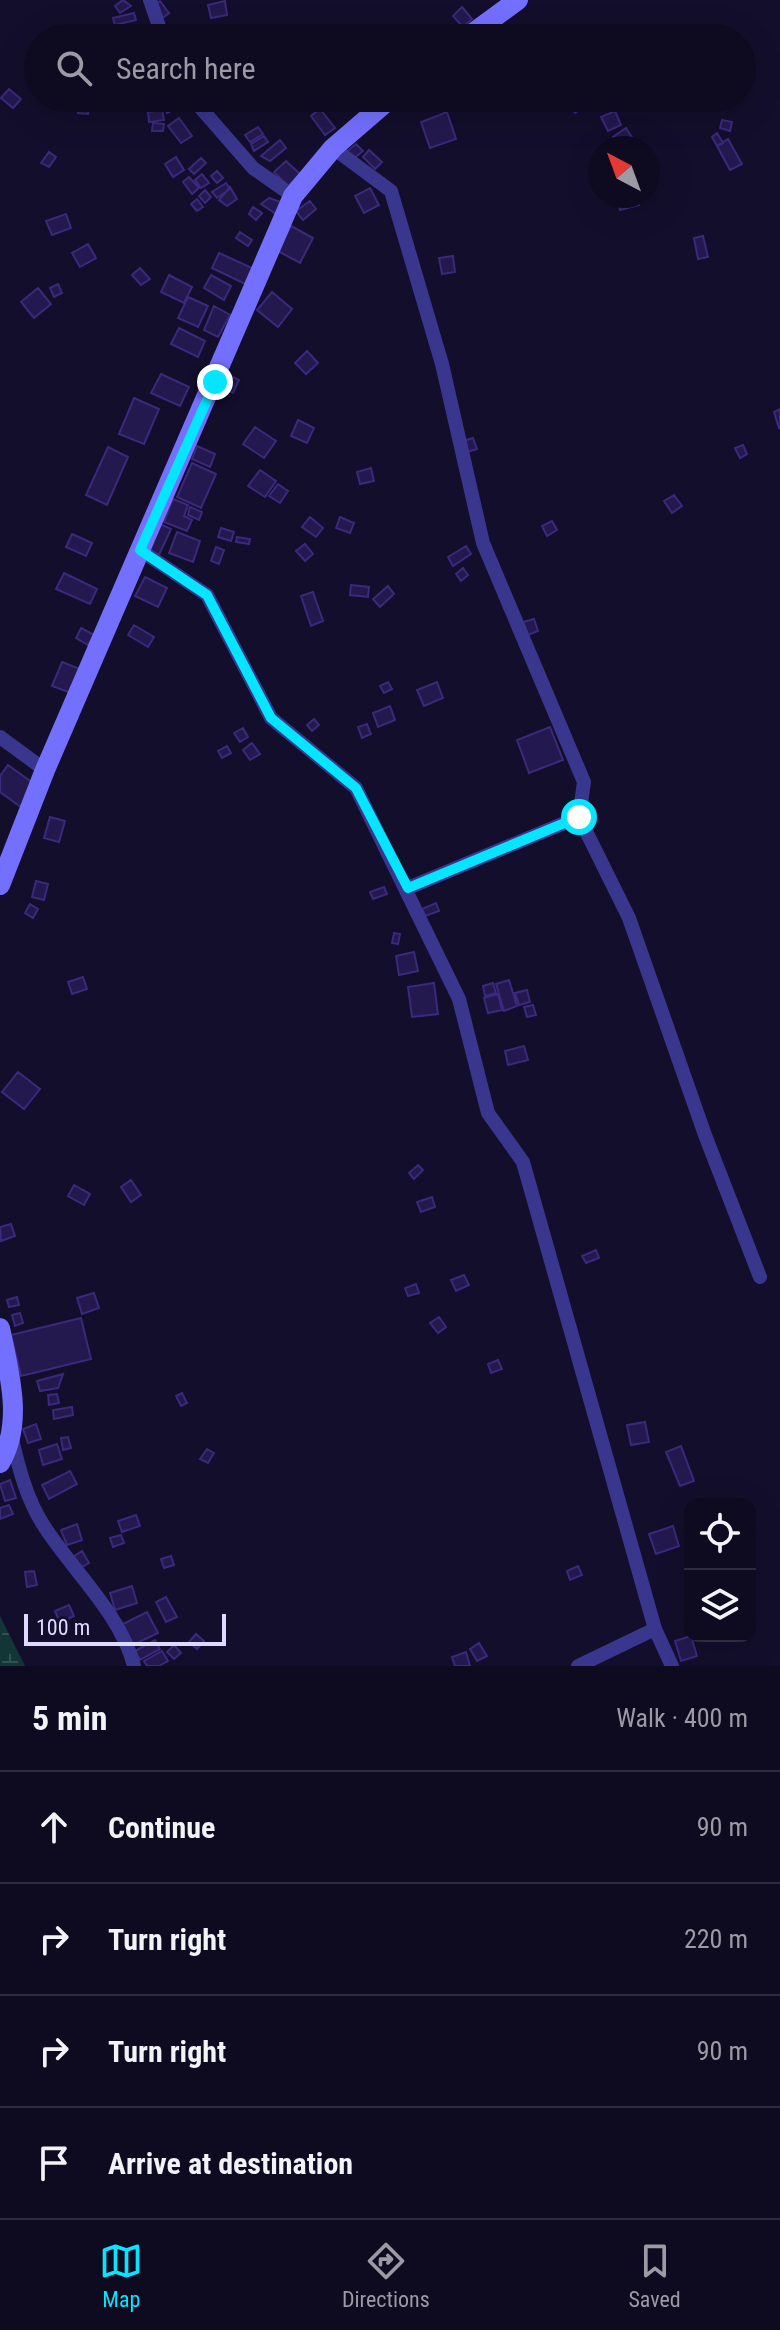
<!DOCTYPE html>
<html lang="en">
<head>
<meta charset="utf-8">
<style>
  body { margin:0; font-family:"Roboto Condensed",sans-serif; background:#171329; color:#f1f3f6 }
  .controls { position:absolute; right:24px; bottom:24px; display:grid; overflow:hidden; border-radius:16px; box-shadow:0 8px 32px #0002 }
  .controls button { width:72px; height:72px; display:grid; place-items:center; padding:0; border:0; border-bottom:2px solid #2e2b3e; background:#0e0a20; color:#f1f3f6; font:40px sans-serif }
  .compass { position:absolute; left:588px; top:136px; width:72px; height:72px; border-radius:50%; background:#0e0a20; box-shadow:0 8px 32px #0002; rotate:319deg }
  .scale { position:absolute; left:24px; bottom:20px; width:202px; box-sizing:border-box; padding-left:8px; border:4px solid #ddd9ff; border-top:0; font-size:22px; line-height:28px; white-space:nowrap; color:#ddd9ff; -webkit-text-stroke:6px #130e2b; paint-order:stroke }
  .stop { position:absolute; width:24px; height:24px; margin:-18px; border:6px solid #05e5ff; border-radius:50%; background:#fff }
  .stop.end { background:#05e5ff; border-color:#fff; box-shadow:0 2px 8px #0008 }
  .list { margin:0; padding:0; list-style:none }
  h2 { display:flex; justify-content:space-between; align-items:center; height:104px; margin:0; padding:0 32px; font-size:34px }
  h2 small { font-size:26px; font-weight:400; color:#9b9aa5 }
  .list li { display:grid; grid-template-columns:52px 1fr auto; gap:24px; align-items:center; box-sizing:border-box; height:112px; padding:0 32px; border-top:2px solid #2e2b3e }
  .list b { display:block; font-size:30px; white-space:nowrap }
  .list em { font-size:26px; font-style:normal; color:#9b9aa5 }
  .icon { flex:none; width:44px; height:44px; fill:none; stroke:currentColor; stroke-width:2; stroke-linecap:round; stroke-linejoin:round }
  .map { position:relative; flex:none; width:780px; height:1666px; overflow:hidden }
  .search { position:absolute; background:#0e0a20; box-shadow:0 8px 32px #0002; left:24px; right:24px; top:24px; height:88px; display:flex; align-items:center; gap:20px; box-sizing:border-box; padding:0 28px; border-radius:44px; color:#9b9aa5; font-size:30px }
  .sheet { height:552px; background:#0e0a20 }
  nav { display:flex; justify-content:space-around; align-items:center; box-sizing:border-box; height:112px; border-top:2px solid #2e2b3e; background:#0e0a20; font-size:22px; color:#9b9aa5 }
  nav a { display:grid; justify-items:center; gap:4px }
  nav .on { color:#05e5ff }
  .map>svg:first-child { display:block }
  .wetland { fill:url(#wetland-marsh) }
  .building { fill:#24194e; stroke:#3a297c; stroke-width:2 }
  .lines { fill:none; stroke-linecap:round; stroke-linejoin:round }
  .street { stroke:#39368e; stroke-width:14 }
  .secondary { stroke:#7470ff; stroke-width:20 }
  .route { stroke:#05e5ff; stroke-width:10 }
</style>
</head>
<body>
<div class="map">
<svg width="780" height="1666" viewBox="0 0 780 1666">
  <defs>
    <pattern id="wetland-marsh" width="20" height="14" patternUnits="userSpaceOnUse" patternTransform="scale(2)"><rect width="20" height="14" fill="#113635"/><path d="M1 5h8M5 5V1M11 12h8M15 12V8" fill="none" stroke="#335253"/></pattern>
  </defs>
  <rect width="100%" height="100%" fill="#130e2b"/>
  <path class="wetland" d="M0 1616 25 1666H0Z"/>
  <path class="building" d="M123 0 131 6 120 13 115 6Z
    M160 1 169 13 159 21 150 9Z
    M225 1 227 15 211 18 208 5Z
    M462 7 472 19 463 27 453 16Z
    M134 13 136 20 115 25 113 18Z
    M135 25 138 37 117 38 115 29Z
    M9 89 21 99 13 108 1 98Z
    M213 98 222 103 215 109 208 102Z
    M573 98H597L575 113 567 102Z
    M172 99 177 108 167 113 163 103Z
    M79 103 89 104 88 114 78 113Z
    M320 109 335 128 325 135 311 116Z
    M162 110 164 120 149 122 148 112Z
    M615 111 621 125 608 131 601 117Z
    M447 112 456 139 430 148 421 122Z
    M179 118 192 136 181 143 168 126Z
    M722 120 732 122 730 131 720 128Z
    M153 123 164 124 163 131H152Z
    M258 127 263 134 250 142 245 135Z
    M626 128 633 139 620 148 613 137Z
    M717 133 723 143 717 146 712 137Z
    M264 136 268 142 254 151 251 144Z
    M728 139 742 164 730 170 717 146Z
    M280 140 286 148 270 161 261 156Z
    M356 144 363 151 352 160 345 153Z
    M369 150 382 162 375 169 363 157Z
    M49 152 56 157 49 167 41 163Z
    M176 157 184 170 173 177 165 164Z
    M201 158 206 163 194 174 189 169Z
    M286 161 300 174 288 186 274 172Z
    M217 171 223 178 217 183 211 176Z
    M202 174 209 183 201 188 195 180Z
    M189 177 199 188 192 194 183 182Z
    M226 183 230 189 217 198 212 192Z
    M230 187 237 199 227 206 219 200Z
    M370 188 379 205 364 213 355 196Z
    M205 190 211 197 205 203 199 196Z
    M617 196H637L639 205 620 210Z
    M269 198 281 202 276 214 261 204Z
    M197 199 203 207 197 211 191 204Z
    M310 201 316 209 303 220 296 211Z
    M253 207 262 213 256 220 249 214Z
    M66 214 71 228 52 235 46 221Z
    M291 226 313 238 300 263 278 251Z
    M240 232 252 240 248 246 236 238Z
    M703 236 708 257 698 259 694 238Z
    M88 244 96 258 80 267 72 253Z
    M219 253 252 268 245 284 212 268Z
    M453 256 455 272 442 274 439 258Z
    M140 268 150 279 141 285 132 275Z
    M169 275 192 287 184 303 161 292Z
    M211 275 231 286 224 300 204 288Z
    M58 284 62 293 54 297 50 288Z
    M38 288 51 304 34 318 21 302Z
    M272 292 292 309 278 327 257 310Z
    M188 297 208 306 198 327 178 318Z
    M214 306 230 315 218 337 204 330Z
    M179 328 205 341 198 357 171 344Z
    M307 351 318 363 306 374 295 363Z
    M161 374 189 387 180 406 151 393Z
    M231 376 239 380 233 393 225 389Z
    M134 398 159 409 144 444 119 434Z
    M780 409V427L779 428 774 412Z
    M298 420 314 428 307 443 291 436Z
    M255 427 276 441 264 458 243 444Z
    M473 438 477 449 467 452 463 441Z
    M743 445 747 454 740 458 735 448Z
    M197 446 215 454 210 467 192 459Z
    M108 447 128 457 107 505 86 495Z
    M192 463 216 474 201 508 177 497Z
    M371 468 374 481 360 484 357 472Z
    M260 470 276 481 265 497 248 486Z
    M278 484 288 491 280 503 269 496Z
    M674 495 682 506 672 513 664 501Z
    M173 499 188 505 184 516 192 520 187 531 164 522Z
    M190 507 202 512 199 520 188 515Z
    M310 517 323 528 316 537 302 527Z
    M340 517 354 523 350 533 336 528Z
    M552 521 557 530 547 536 542 526Z
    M158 523 171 529 159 555 146 549Z
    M221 528 234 532 231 541 218 537Z
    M177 532 200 541 193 562 169 553Z
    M72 534 92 543 86 556 66 547Z
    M237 537 250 539 249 544 236 542Z
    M305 544 313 554 305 561 296 551Z
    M466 546 471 554 453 566 448 557Z
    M216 547 224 550 219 564 211 561Z
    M463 568 468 575 461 581 456 574Z
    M64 573 97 589 90 604 56 589Z
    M145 577 167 588 158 607 135 596Z
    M351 585 369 587 368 597 350 595Z
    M388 586 394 594 380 607 373 599Z
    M313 592 323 621 311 626 301 596Z
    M534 619 538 631 528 635 523 622Z
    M134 625 154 637 148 647 128 635Z
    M81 628 94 635 88 645 76 638Z
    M62 662 80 669 71 693 52 686Z
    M388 682 392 689 384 693 380 686Z
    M437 682 443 698 424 706 417 690Z
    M390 706 395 720 378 727 373 713Z
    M314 719 319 725 312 731 307 725Z
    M367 724 371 734 362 738 358 727Z
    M550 727 563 760 529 773 517 740Z
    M243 728 248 737 240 742 234 733Z
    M252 743 260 754 250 760 243 750Z
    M227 746 231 753 222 758 218 751Z
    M8 765 37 786 21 807 0 792V776Z
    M50 817 65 821 59 842 44 838Z
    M36 881 48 884 44 900 32 897Z
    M384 887 387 894 373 899 370 892Z
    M436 903 439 911 425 916 422 909Z
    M30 904 38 909 33 918 25 913Z
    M394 933 400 934 398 944 392 943Z
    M414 952 418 971 399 975 396 956Z
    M83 977 87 989 72 994 68 982Z
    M509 980 517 1006 504 1011 496 984Z
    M434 983 438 1014 412 1017 408 987Z
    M493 983 496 993 485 996 483 986Z
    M527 990 530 1002 519 1005 515 993Z
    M498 994 502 1010 488 1013 484 998Z
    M533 1005 536 1015 527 1017 524 1007Z
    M524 1046 528 1060 508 1065 505 1051Z
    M18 1072 40 1089 24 1109 2 1092Z
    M418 1165 423 1170 414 1179 409 1173Z
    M131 1180 141 1195 131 1202 121 1187Z
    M74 1185 90 1194 84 1205 68 1196Z
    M432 1197 435 1207 421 1212 417 1202Z
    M11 1224 15 1236 1 1241 0 1227Z
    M596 1250 599 1258 586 1263 582 1256Z
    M464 1275 469 1285 456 1291 451 1280Z
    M416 1284 419 1293 408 1296 405 1288Z
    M94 1293 99 1308 82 1314 77 1298Z
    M17 1297 19 1305 9 1307 7 1300Z
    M20 1313 23 1323 15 1326 12 1315Z
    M439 1317 446 1327 438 1333 430 1323Z
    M81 1318 91 1359 21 1376 11 1335Z
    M498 1360 502 1369 491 1373 488 1364Z
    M63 1374 58 1388 40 1391 37 1381Z
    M182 1393 187 1403 181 1406 176 1396Z
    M57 1394 59 1403 49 1405 48 1395Z
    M72 1407 73 1415 54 1419 53 1410Z
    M645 1422 649 1442 631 1445 627 1425Z
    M36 1424 41 1439 28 1443 23 1429Z
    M68 1437 71 1448 63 1450 61 1438Z
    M57 1444 62 1459 43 1465 39 1450Z
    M681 1446 694 1481 680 1486 666 1452Z
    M207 1449 214 1453 208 1463 200 1459Z
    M70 1471 77 1484 49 1499 42 1485Z
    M10 1480 16 1498 5 1501 0 1484Z
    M9 1505 13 1514 0 1519V1508Z
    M136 1515 140 1526 122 1532 118 1521Z
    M77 1524 82 1540 67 1545 61 1530Z
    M673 1526 679 1546 656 1554 649 1534Z
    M121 1535 124 1543 113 1547 110 1538Z
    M82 1551 89 1563 77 1570 70 1559Z
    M171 1556 174 1565 164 1568 161 1559Z
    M578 1566 582 1575 570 1580 567 1571Z
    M34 1571 37 1585 27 1587 25 1572Z
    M132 1586 137 1603 115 1610 110 1593Z
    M166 1597 177 1617 166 1622 156 1602Z
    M69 1605 74 1616 60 1623 55 1611Z
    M147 1612 158 1633 131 1646 121 1625Z
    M196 1634 204 1641 197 1649 189 1642Z
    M691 1636 697 1656 681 1661 675 1641Z
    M155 1640 160 1649 140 1660 135 1651Z
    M479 1643 487 1656 477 1661 470 1649Z
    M174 1645 181 1653 174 1659 167 1652Z
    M162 1651 168 1661 159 1666H147L144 1661Z
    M466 1652 470 1666H455L452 1657Z"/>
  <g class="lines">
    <path class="street" d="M150 0 163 38
      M192 98 253 168 293 196
      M333 148 391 191 442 364 483 543 584 782 579 817
      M140 550 207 595 271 718 356 788 459 999 488 1113 523 1162 655 1629 672 1666
      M0 737 45 770
      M408 888 579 817 629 918 705 1135 760 1277
      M12 1439C19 1469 27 1500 44 1526 72 1570 121 1614 134 1666
      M578 1666 655 1629"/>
    <path class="secondary" d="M466 38 518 0
      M0 885 45 770 293 196 333 148 391 98
      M0 1328C9 1372 24 1423 0 1463"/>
  </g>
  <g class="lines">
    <path class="route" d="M215 382 140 550 207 595 271 718 356 788 408 888 579 817"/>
  </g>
</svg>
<div class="controls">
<button><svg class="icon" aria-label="locate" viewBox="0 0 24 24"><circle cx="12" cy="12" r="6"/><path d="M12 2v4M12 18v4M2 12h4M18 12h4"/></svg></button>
<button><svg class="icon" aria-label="layers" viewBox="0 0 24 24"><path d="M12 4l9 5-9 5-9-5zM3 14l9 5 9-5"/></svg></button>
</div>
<svg class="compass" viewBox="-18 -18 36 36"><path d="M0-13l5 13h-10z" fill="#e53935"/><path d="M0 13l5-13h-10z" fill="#9b9aa5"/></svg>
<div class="scale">100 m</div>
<div class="stop" style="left:579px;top:817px"></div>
<div class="stop end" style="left:215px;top:382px"></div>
<div class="search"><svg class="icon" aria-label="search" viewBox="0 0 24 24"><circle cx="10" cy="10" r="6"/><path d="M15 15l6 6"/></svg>Search here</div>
</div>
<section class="sheet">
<h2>5 min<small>Walk · 400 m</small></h2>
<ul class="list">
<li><svg class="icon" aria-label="ahead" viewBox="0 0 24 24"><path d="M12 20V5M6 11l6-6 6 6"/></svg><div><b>Continue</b></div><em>90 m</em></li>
<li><svg class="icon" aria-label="right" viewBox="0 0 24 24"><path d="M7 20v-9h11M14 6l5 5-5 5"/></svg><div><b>Turn right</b></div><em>220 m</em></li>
<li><svg class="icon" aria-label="right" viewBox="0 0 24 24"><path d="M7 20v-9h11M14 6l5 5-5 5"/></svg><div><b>Turn right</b></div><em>90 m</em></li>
<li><svg class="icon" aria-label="arrive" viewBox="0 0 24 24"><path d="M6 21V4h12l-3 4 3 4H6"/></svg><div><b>Arrive at destination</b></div></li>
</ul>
</section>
<nav>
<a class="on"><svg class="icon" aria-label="map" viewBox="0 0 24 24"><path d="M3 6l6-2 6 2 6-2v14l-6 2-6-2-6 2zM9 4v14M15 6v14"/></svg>Map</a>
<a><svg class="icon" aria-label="directions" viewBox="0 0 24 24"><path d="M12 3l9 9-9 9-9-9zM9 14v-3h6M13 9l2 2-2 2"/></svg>Directions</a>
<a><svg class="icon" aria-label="saved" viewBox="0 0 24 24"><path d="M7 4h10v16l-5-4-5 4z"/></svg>Saved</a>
</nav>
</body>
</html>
